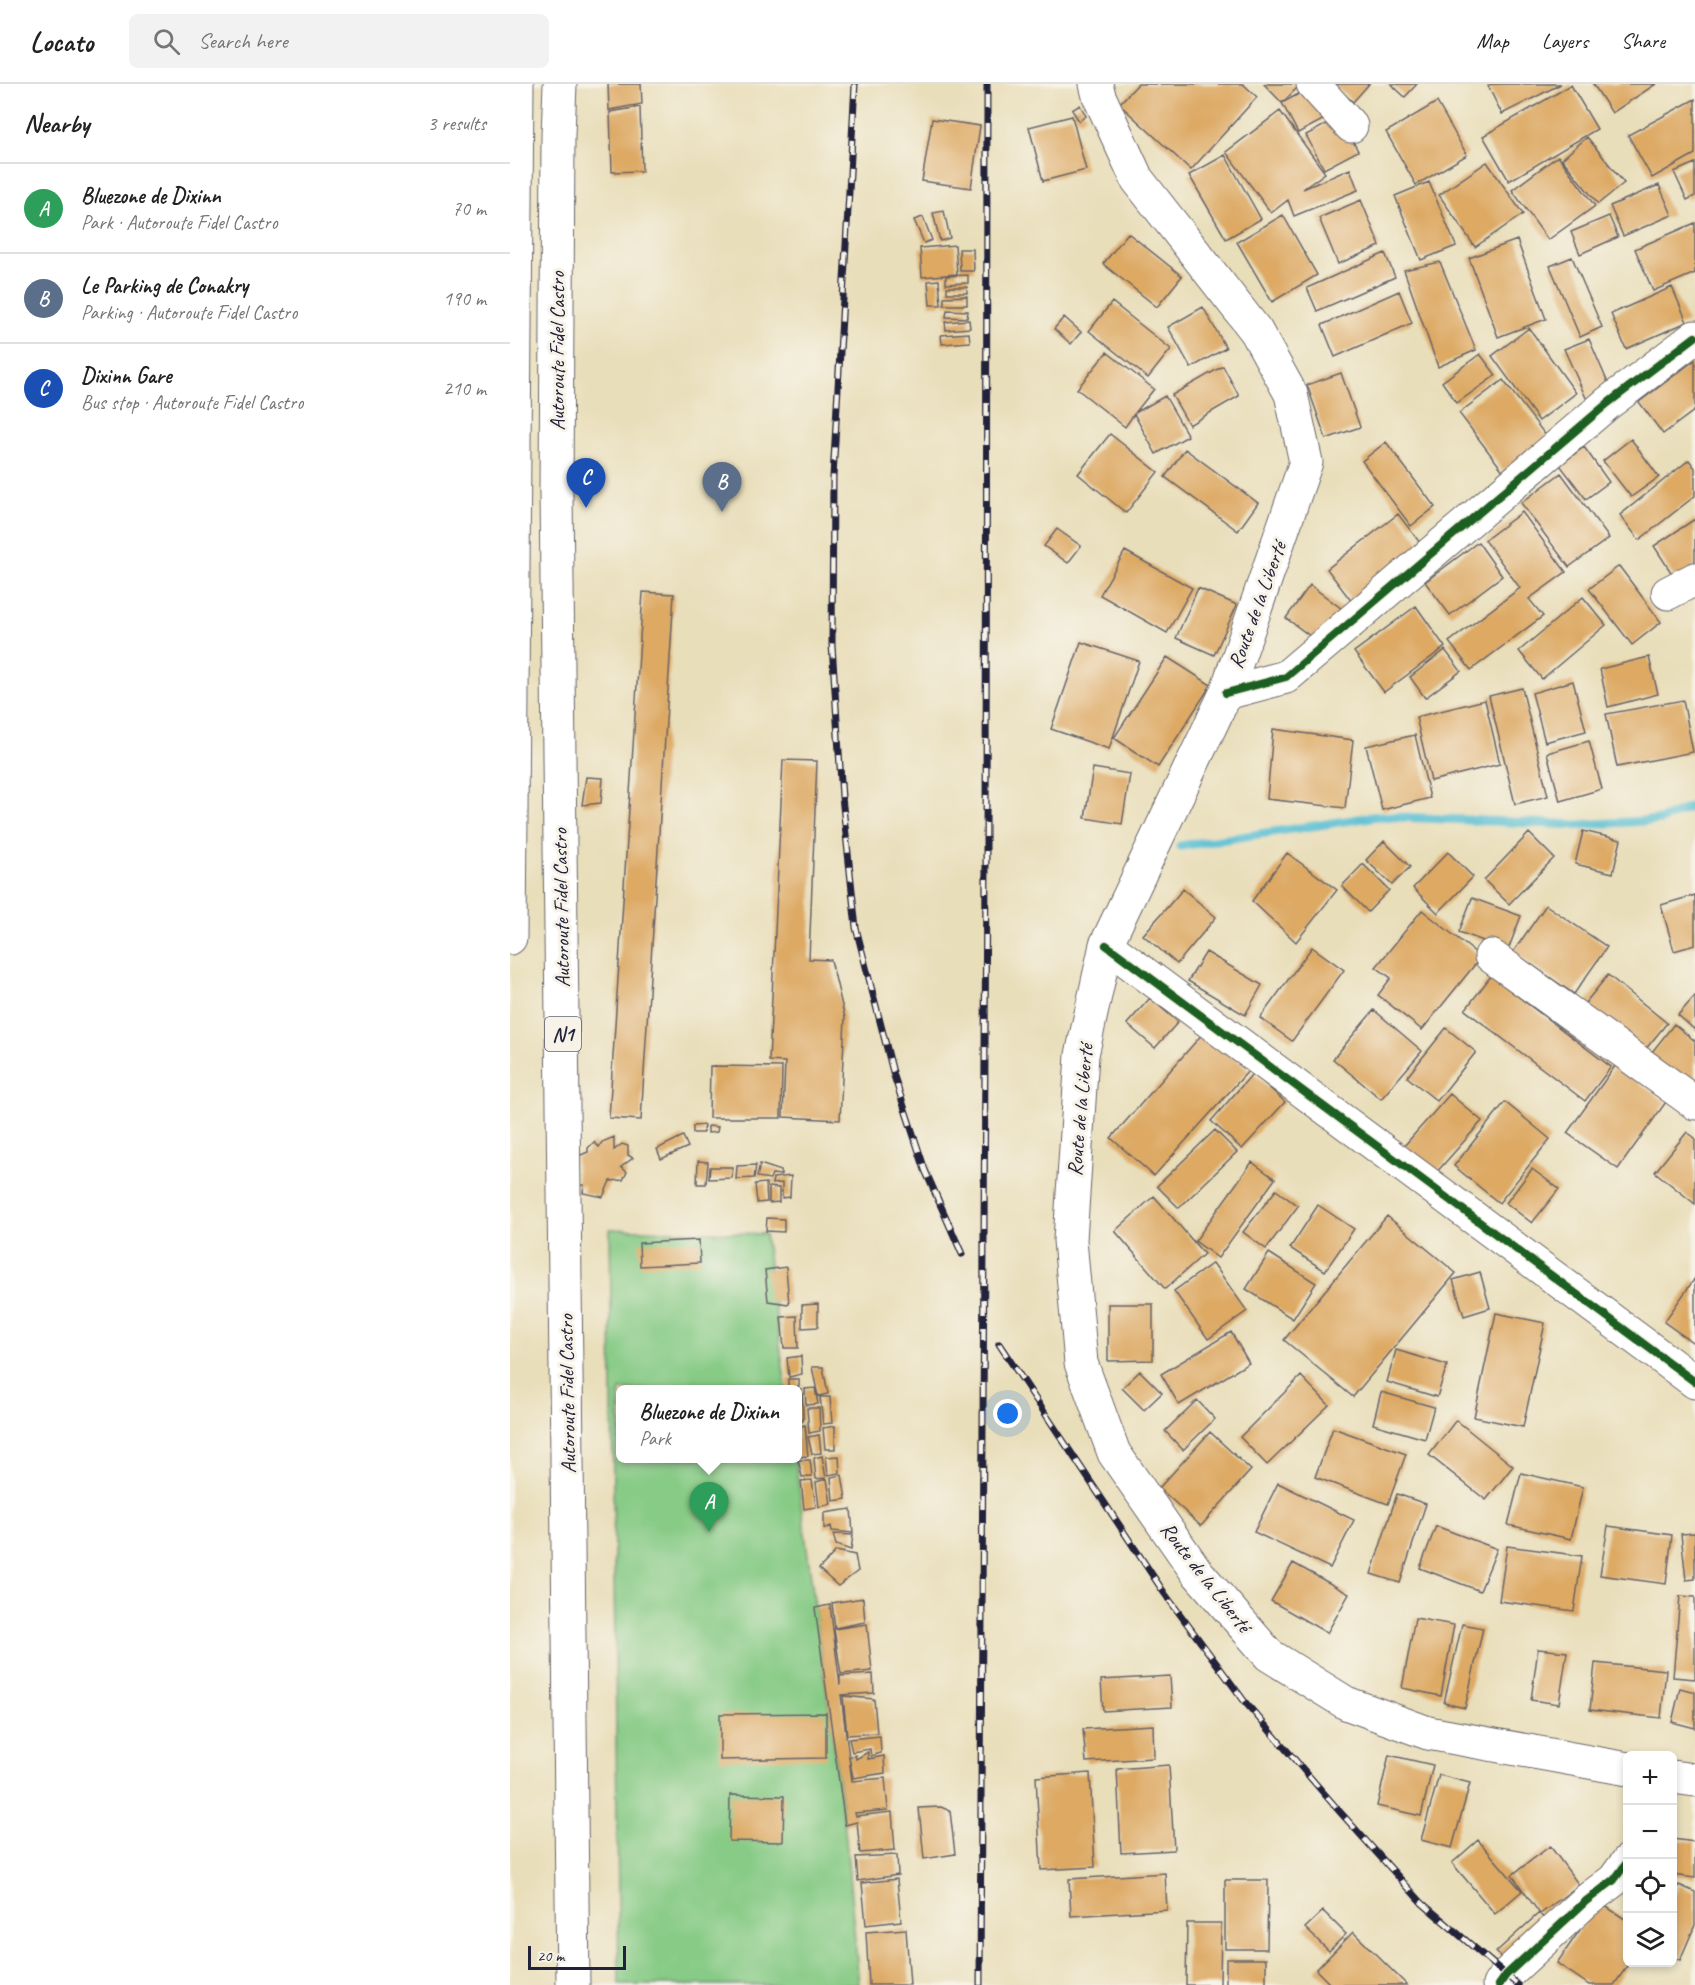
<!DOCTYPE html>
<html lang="en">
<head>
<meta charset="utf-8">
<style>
  body { margin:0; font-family:Caveat,sans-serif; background:#f2f2f2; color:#222 }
  .controls { position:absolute; right:18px; bottom:18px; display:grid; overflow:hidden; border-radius:9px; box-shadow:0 3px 9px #0003 }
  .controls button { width:54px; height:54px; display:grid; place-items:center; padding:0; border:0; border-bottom:2px solid #e0e0e0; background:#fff; color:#222; font:30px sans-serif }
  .scale { position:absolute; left:18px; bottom:15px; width:98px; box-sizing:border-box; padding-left:6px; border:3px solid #22223b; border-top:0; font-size:16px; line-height:21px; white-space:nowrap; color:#22223b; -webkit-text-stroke:4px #f7f3e8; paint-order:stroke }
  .you { position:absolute; left:498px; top:1330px; width:21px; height:21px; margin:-15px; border:4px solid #fff; border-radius:50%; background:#1a73e8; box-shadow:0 0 0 9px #1a73e833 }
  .badge { display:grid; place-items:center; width:39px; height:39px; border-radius:50%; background:#0f766e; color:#fff; font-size:20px; font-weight:700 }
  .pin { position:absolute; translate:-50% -50px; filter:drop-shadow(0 2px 3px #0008) }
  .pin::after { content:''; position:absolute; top:32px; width:21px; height:18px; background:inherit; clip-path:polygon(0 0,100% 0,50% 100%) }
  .popup { position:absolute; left:106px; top:1301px; width:186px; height:78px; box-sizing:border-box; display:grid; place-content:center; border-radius:9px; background:#fff; filter:drop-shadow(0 2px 4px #0005); font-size:20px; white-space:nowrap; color:#767676 }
  .popup b { font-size:22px; color:#222 }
  .popup::after { content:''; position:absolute; left:50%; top:100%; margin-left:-12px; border:12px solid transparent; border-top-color:#fff }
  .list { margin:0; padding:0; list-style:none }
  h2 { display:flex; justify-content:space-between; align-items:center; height:78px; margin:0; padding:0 24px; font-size:26px }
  h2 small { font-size:20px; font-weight:400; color:#767676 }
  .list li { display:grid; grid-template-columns:39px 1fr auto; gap:18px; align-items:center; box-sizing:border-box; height:90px; padding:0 24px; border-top:2px solid #e0e0e0 }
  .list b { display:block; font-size:22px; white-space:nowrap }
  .list p { margin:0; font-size:20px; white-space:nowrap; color:#767676 }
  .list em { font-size:20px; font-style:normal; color:#767676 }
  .icon { flex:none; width:33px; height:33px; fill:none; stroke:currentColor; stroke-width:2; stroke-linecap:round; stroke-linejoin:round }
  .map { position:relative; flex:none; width:1185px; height:1901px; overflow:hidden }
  header { display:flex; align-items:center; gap:36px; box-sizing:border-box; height:84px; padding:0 30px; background:#fff; border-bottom:2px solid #e0e0e0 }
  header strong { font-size:28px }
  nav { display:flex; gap:33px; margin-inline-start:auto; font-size:21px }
  .search { width:420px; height:54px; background:#f2f2f2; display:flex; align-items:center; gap:15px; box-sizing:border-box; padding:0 21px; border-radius:9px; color:#767676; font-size:22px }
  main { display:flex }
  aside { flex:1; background:#fff }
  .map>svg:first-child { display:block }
  .green { fill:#87cb86; stroke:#547660; stroke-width:1.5 }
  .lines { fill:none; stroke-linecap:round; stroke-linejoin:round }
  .stream { stroke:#55bed2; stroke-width:9 }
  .building { fill:#dda963 }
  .minor-casing { stroke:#686467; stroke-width:35 }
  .major-casing { stroke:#686467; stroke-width:35 }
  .highway-casing { stroke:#686467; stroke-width:35 }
  .minor { stroke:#fff; stroke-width:33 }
  .major { stroke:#fff; stroke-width:33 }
  .highway { stroke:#fff; stroke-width:33 }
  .rail-casing { stroke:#22223b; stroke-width:7 }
  .rail { stroke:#f7f3e8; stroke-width:4.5; stroke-dasharray:14; stroke-linecap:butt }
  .cycleway-casing { stroke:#f7f3e8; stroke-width:11 }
  .cycleway { stroke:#1b5e20; stroke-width:8 }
  .labels { text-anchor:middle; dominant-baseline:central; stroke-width:6; stroke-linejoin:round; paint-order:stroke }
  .shield { fill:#f7f3e8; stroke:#62616f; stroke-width:1.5 }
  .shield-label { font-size:20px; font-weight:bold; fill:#22223b }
  .street-label { font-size:21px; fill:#22223b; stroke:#f7f3e8 }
</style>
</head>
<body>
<header>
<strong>Locato</strong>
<div class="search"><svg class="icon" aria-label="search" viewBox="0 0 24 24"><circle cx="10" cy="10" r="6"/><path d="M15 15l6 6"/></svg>Search here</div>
<nav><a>Map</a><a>Layers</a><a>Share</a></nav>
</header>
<main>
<aside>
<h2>Nearby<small>3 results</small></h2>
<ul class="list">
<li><span class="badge" style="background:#2e9e5b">A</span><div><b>Bluezone de Dixinn</b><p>Park · Autoroute Fidel Castro</p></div><em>70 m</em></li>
<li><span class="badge" style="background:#5c6f8a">B</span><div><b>Le Parking de Conakry</b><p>Parking · Autoroute Fidel Castro</p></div><em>190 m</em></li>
<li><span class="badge" style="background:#1a4fb4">C</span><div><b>Dixinn Gare</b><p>Bus stop · Autoroute Fidel Castro</p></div><em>210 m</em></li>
</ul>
</aside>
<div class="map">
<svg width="1185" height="1901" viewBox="0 0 1185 1901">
  <rect width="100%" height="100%" fill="#f7f3e8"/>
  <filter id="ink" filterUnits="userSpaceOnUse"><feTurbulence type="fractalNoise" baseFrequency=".0167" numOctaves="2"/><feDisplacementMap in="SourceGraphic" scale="12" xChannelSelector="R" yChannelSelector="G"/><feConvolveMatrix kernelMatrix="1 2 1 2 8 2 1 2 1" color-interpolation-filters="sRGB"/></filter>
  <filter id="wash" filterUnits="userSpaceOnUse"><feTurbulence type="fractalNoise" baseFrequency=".008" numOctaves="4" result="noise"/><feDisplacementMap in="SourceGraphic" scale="24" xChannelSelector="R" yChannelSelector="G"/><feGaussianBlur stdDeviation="1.35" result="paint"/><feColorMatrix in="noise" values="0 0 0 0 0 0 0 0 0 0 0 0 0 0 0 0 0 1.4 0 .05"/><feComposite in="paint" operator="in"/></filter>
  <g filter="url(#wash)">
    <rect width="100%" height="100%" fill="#e9deba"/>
    <path class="green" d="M100 1145 255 1150 276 1305 110 1306V1374L285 1375 335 1745 349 1901H109Z"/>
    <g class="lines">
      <path class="stream" d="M670 762 868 732 1067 741 1150 736 1185 721"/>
    </g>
    <g id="blocks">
      <path class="building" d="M98 0H131L132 20 99 26Z
        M628 0H733L747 13 681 86 609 20Z
        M754 0H791L772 19 807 0 824 30 788 49 772 19Z
        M823 0H859L843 18Z
        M881 0H907L895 13Z
        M981 0H1051L992 30 978 2Z
        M1083 0H1146L1102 29Z
        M1061 1 1087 45 999 97 973 52Z
        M1185 15V70L1142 94 1118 51Z
        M927 18 957 71 906 101 876 48Z
        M570 21 576 32 569 37 562 26Z
        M130 23 132 87 102 88 100 28Z
        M770 27 815 89 793 105 840 85 848 106 784 132 778 116 761 129 716 68Z
        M562 32 576 86 533 97 519 43Z
        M830 33 848 67 814 85 796 51Z
        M422 35 470 42 461 104 412 97Z
        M1077 53 1114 99 1088 120 1052 75Z
        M715 71 751 135 716 155 679 91Z
        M1048 72 1085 122 1038 156 1002 106Z
        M977 78 1013 130 965 163 929 111Z
        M1185 79V112L1177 116 1164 88Z
        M919 98 946 162 911 176 885 112Z
        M1149 101 1162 131 1113 152 1100 122Z
        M851 116 870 162 828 180 809 134Z
        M434 127 440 154 430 157 423 129Z
        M773 131 807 191 762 218 727 158Z
        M1099 132 1108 153 1070 170 1061 148Z
        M413 133 422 156 414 159 404 136Z
        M1185 139V189L1143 207 1125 165Z
        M618 149 672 192 647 223 593 180Z
        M1007 156 1036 235 988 253 959 174Z
        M445 161 447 190 412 193 410 164Z
        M449 165H463L464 187H450Z
        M875 169 885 193 807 227 797 204Z
        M1062 173 1092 243 1070 253 1040 182Z
        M930 178 966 266 928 283 894 186Z
        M458 191V199L436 200V192Z
        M429 196 431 221H420L418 197Z
        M437 203H457V209H437Z
        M1162 203 1177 238 1116 265 1101 230Z
        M889 207 902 239 825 273 812 241Z
        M457 212V221H434V213Z
        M602 218 661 265 638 294 579 247Z
        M693 223 716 264 681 284 658 243Z
        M437 226 458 227 457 234 436 233Z
        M554 233 571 248 561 260 544 245Z
        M459 236 460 244 436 246 435 238Z
        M1019 244 1066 309 1029 337 982 272Z
        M459 249 460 258 432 260 431 251Z
        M1079 255 1101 306 1077 316 1054 265Z
        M597 268 644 305 625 329 655 312 678 352 646 370 624 330 615 343 567 305Z
        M970 270 986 291 947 319 932 298Z
        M1185 276V326L1153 350 1129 318Z
        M713 282 729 312 679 341 662 311Z
        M831 289 850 343 816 355 797 301Z
        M993 296 1037 353 993 387 949 329Z
        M600 350 648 388 616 429 568 390Z
        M1121 355 1149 393 1121 413 1093 377Z
        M876 358 925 423 901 442 852 377Z
        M1074 363 1099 398 1076 415 1050 381Z
        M675 365 748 419 728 447 655 393Z
        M1179 376 1185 384V412L1129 456 1110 431Z
        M1051 389 1099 454 1059 483 1011 419Z
        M1012 428 1056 488 1019 515 1033 532 961 586 939 558 1010 504 975 456Z
        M888 430 917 468 845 522 817 485Z
        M1185 435V483L1166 496 1144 462Z
        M547 445 571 462 558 479 534 462Z
        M968 458 992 492 940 531 915 498Z
        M615 467 682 504 657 549 590 511Z
        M1109 482 1151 538 1122 561 1079 505Z
        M800 501 832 525 808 558 776 534Z
        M688 504 727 521 704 571 666 554Z
        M133 508 164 510 131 1036 99 1034Z
        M1073 513 1096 541 1032 595 1009 567Z
        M906 522 935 563 874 608 844 568Z
        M571 558 629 577 599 665 541 645Z
        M935 566 951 587 915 614 900 593Z
        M657 573 701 601 648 683 604 654Z
        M1139 573 1148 610 1098 623 1090 585Z
        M1063 597 1076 647 1035 658 1022 609Z
        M1012 604 1038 712 1005 720 979 612Z
        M975 616 990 680 921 697 906 633Z
        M1173 616 1183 668 1107 683 1096 630Z
        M763 645 843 656 835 724 757 715Z
        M905 651 920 714 872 726 856 662Z
        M1079 657 1092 705 1050 717 1037 669Z
        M273 676 307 677 299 875 321 876 335 934 330 1036 273 1033 275 978 259 977Z
        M583 684 620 690 612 740 575 734Z
        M76 693 93 694 91 719 72 721Z
        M1073 747 1111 756 1103 789 1065 780Z
        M1019 749 1044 774 999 820 974 796Z
        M874 757 900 783 882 801 856 776Z
        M938 768 963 793 928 829 903 804Z
        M777 769 827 806 786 858 742 817Z
        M853 780 879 806 858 828 832 802Z
        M673 805 706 833 667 880 633 851Z
        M1185 811V861L1164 867 1151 821Z
        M962 814 1011 832 998 866 949 848Z
        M1036 821 1097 863 1064 910 1003 868Z
        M912 826 971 873 912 946 868 911 881 894 866 883Z
        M802 863 834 886 782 957 750 934Z
        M696 868 752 901 735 931 678 897Z
        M1098 891 1157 939 1130 972 1071 924Z
        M981 892 1101 983 1075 1017 955 926Z
        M1185 912V946L1168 931Z
        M640 914 668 938 645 964 617 940Z
        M864 926 912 967 871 1015 823 975Z
        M1164 940 1185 957V1009L1138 973Z
        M936 944 966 968 927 1017 897 993Z
        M695 947 739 986 644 1092 601 1054Z
        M200 982 272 983 271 1034H199Z
        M1105 982 1156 1018 1108 1085 1057 1049Z
        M743 989 775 1018 732 1065 701 1037Z
        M940 1010 972 1037 925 1090 894 1062Z
        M995 1018 1040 1055 989 1119 944 1082Z
        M194 1041 193 1049H183V1042Z
        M198 1042 208 1043 207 1048 198 1049Z
        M705 1046 727 1068 669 1124 647 1102Z
        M1177 1048 1185 1054V1120L1145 1088Z
        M173 1052 178 1063 151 1075 147 1065Z
        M104 1053V1066L112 1060 118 1062V1071L123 1074 111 1083 117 1088 113 1096 100 1097 93 1113 73 1109 74 1101 67 1102 66 1073 78 1068V1064L84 1058 89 1063 92 1058Z
        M188 1077 198 1078 196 1100H187Z
        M742 1078 765 1095 708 1174 685 1157Z
        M250 1080 271 1087V1091L262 1090 260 1095 247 1093Z
        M246 1081 244 1094 226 1095 227 1082Z
        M200 1083H223L222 1094 199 1095Z
        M1022 1085 1049 1105 1022 1139 996 1119Z
        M281 1092 280 1113 272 1114V1099L262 1100 263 1094Z
        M256 1099 257 1118 247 1119 245 1100Z
        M259 1103 269 1104V1118L259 1119Z
        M766 1106 788 1122 756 1165 733 1148Z
        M644 1112 694 1170 655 1205 605 1147Z
        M808 1121 844 1145 815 1187 780 1164Z
        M877 1132 946 1189 843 1313 774 1256Z
        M257 1134 274 1135V1148L256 1147Z
        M189 1156 190 1179 130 1182 129 1159Z
        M759 1169 806 1199 783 1235 736 1205Z
        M703 1179 737 1227 698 1255 664 1207Z
        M276 1183 279 1220 258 1217 255 1186Z
        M970 1188 980 1224 954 1232 943 1196Z
        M1185 1194V1260L1154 1238Z
        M308 1220V1243L292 1244V1221Z
        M598 1220H643V1276L598 1277Z
        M986 1229 1035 1239 1013 1343 964 1333Z
        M287 1232 288 1264H274L271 1233Z
        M721 1248 739 1279 669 1321 651 1290Z
        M886 1266 937 1281 927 1313 877 1298Z
        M291 1272 292 1290 279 1293 277 1274Z
        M302 1283H313L318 1310 308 1312Z
        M630 1287 652 1309 634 1326 612 1304Z
        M791 1292 819 1321 757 1381 730 1353Z
        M278 1295H289V1302L278 1304Z
        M305 1304 308 1320 296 1321 295 1305Z
        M292 1305 293 1337 288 1338V1305Z
        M871 1308 924 1323 915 1355 863 1340Z
        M310 1313H320L322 1339 313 1340Z
        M687 1316 705 1335 673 1366 655 1347Z
        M297 1324H309L310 1347 299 1349Z
        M946 1336 1003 1382 976 1416 919 1371Z
        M295 1341 298 1372 288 1373V1343Z
        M325 1342V1365H315L313 1344Z
        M823 1344 896 1370 878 1420 805 1393Z
        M700 1348 741 1386 691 1442 649 1404Z
        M309 1351 311 1369 302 1370 298 1353Z
        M312 1372 316 1394 306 1395 304 1374Z
        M329 1372 330 1389 318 1391 316 1373Z
        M288 1376H300L302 1392 292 1393Z
        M1011 1389 1073 1403 1061 1455 998 1441Z
        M332 1391 336 1415 323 1417 321 1393Z
        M317 1395 321 1420 309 1423 306 1398Z
        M302 1396 306 1423 294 1425 291 1397Z
        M768 1399 844 1436 820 1484 744 1448Z
        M887 1410 916 1420 890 1499 861 1490Z
        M341 1425 343 1449 322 1447 321 1442 314 1445V1429Z
        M926 1442 987 1465 970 1507 910 1484Z
        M1098 1442 1162 1451 1156 1500 1090 1491Z
        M1185 1449V1495L1176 1496 1171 1450Z
        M323 1450 343 1451 341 1466 326 1461Z
        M997 1462 1072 1472 1064 1527 989 1517Z
        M326 1467 345 1471 348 1487 328 1502 309 1485Z
        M783 1479 839 1510 817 1549 761 1517Z
        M1170 1512 1185 1513V1595L1163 1593Z
        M353 1514 355 1538 325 1544 322 1519Z
        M320 1521 330 1601V1592L363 1590 364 1609 331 1611 342 1697 375 1694 378 1726 345 1729 346 1732 382 1728 385 1766 350 1769 347 1738 335 1741 305 1524Z
        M905 1534 944 1541 931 1612 892 1604Z
        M357 1540 362 1587 331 1590 324 1545Z
        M952 1540 973 1544 955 1624 934 1619Z
        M1028 1565 1057 1568 1049 1620 1021 1616Z
        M1085 1579 1156 1586 1151 1634 1080 1626Z
        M660 1592 662 1623 593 1627 591 1596Z
        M1170 1604 1185 1608V1644L1162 1638Z
        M333 1612 364 1615 367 1649 337 1651Z
        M316 1629V1674L210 1676V1630Z
        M643 1641 644 1674 576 1678 573 1645Z
        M370 1652 371 1669 361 1672 360 1665 342 1668 339 1655Z
        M358 1668V1675L374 1672 375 1689 343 1694 339 1673 345 1671 346 1675Z
        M879 1671 923 1681 911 1732 867 1722Z
        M659 1681 664 1766 611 1769 607 1685Z
        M580 1689 585 1783 531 1786 526 1693Z
        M929 1691 960 1699 942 1764 911 1756Z
        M220 1711 274 1712 273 1758 219 1757Z
        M431 1723 440 1727 445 1770 414 1775 409 1724Z
        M1162 1755 1185 1758V1794L1162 1791Z
        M968 1756 1012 1807 985 1830 942 1779Z
        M1040 1762 1069 1801 1030 1830 1002 1791Z
        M387 1771 388 1791 348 1797 346 1773Z
        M655 1789 657 1826 561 1832 559 1795Z
        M387 1795 391 1837 356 1841 352 1799Z
        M715 1796H758L757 1865H715Z
        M1169 1801 1185 1808V1841L1170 1876 1162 1873V1816Z
        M1089 1818 1118 1837V1878H1120L1104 1901H1079L1047 1879Z
        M813 1827 836 1850 819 1867 795 1844Z
        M1029 1829 1046 1848 1004 1887 986 1868Z
        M677 1839H711L710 1901H676Z
        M396 1845 400 1901H359L356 1848Z
        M843 1848 897 1901H821L806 1886Z
        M716 1875H756V1901H716Z"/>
    </g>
  </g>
  <g filter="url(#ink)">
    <use href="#blocks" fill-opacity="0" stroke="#686467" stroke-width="1.5"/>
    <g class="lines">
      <defs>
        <path id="minor" d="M803 0 841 42
          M1158 509 1185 495
          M716 609 776 593 1098 319 1185 253
          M596 861 1185 1298
          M981 872 1185 1019
          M989 1901 996 1891 1076 1817 1104 1796 1118 1777"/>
        <path id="major" d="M586 0 589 12 627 95 746 247 781 310 796 378 716 609 596 861 572 971 560 1156 571 1279 604 1369 686 1487 759 1571 836 1619 918 1649 1118 1685
          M1162 1693 1185 1696"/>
        <path id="highway" d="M50 0 48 51 46 409 63 1901
          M0 854 7 0"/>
      </defs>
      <use href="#minor" class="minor-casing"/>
      <use href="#major" class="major-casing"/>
      <use href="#highway" class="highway-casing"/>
      <use href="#minor" class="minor"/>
      <use href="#major" class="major"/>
      <use href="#highway" class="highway"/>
      <defs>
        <path id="rail" d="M345 0 323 393 322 561 332 713 346 844 384 992 415 1086 452 1170
          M489 1260 655 1510 735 1618 830 1728 912 1819 1008 1901
          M470 1901 476 779 477 0"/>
      </defs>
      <use href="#rail" class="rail-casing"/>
      <use href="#rail" class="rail"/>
      <defs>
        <path id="cycleway" d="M716 609 776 593 1098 319 1185 253
          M596 861 1185 1298
          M989 1901 996 1891 1076 1817 1104 1796 1118 1777"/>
      </defs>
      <use href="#cycleway" class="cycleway-casing"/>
      <use href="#cycleway" class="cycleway"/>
    </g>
  </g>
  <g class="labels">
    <rect class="shield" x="35" y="933" width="36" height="34" rx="4.5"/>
    <g class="shield-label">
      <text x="53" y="950">N1</text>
    </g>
    <g class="street-label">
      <text transform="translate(47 267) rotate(-90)">Autoroute Fidel Castro</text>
      <text transform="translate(747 521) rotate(-70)">Route de la Liberté</text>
      <text transform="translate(51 824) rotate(-91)">Autoroute Fidel Castro</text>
      <text transform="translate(570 1026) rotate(-85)">Route de la Liberté</text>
      <text transform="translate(57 1310) rotate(-91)">Autoroute Fidel Castro</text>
      <text transform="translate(696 1493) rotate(52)">Route de la Liberté</text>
    </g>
  </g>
</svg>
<div class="controls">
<button>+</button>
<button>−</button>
<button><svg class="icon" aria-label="locate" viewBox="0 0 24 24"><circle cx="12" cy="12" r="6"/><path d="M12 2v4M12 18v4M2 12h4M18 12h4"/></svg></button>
<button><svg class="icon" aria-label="layers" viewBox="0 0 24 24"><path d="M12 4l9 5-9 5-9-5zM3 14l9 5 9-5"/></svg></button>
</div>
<div class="scale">20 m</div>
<div class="you"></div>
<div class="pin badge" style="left:199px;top:1448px;background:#2e9e5b">A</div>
<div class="popup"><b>Bluezone de Dixinn</b>Park</div>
<div class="pin badge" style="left:212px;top:428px;background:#5c6f8a">B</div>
<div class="pin badge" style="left:76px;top:424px;background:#1a4fb4">C</div>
</div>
</main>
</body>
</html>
